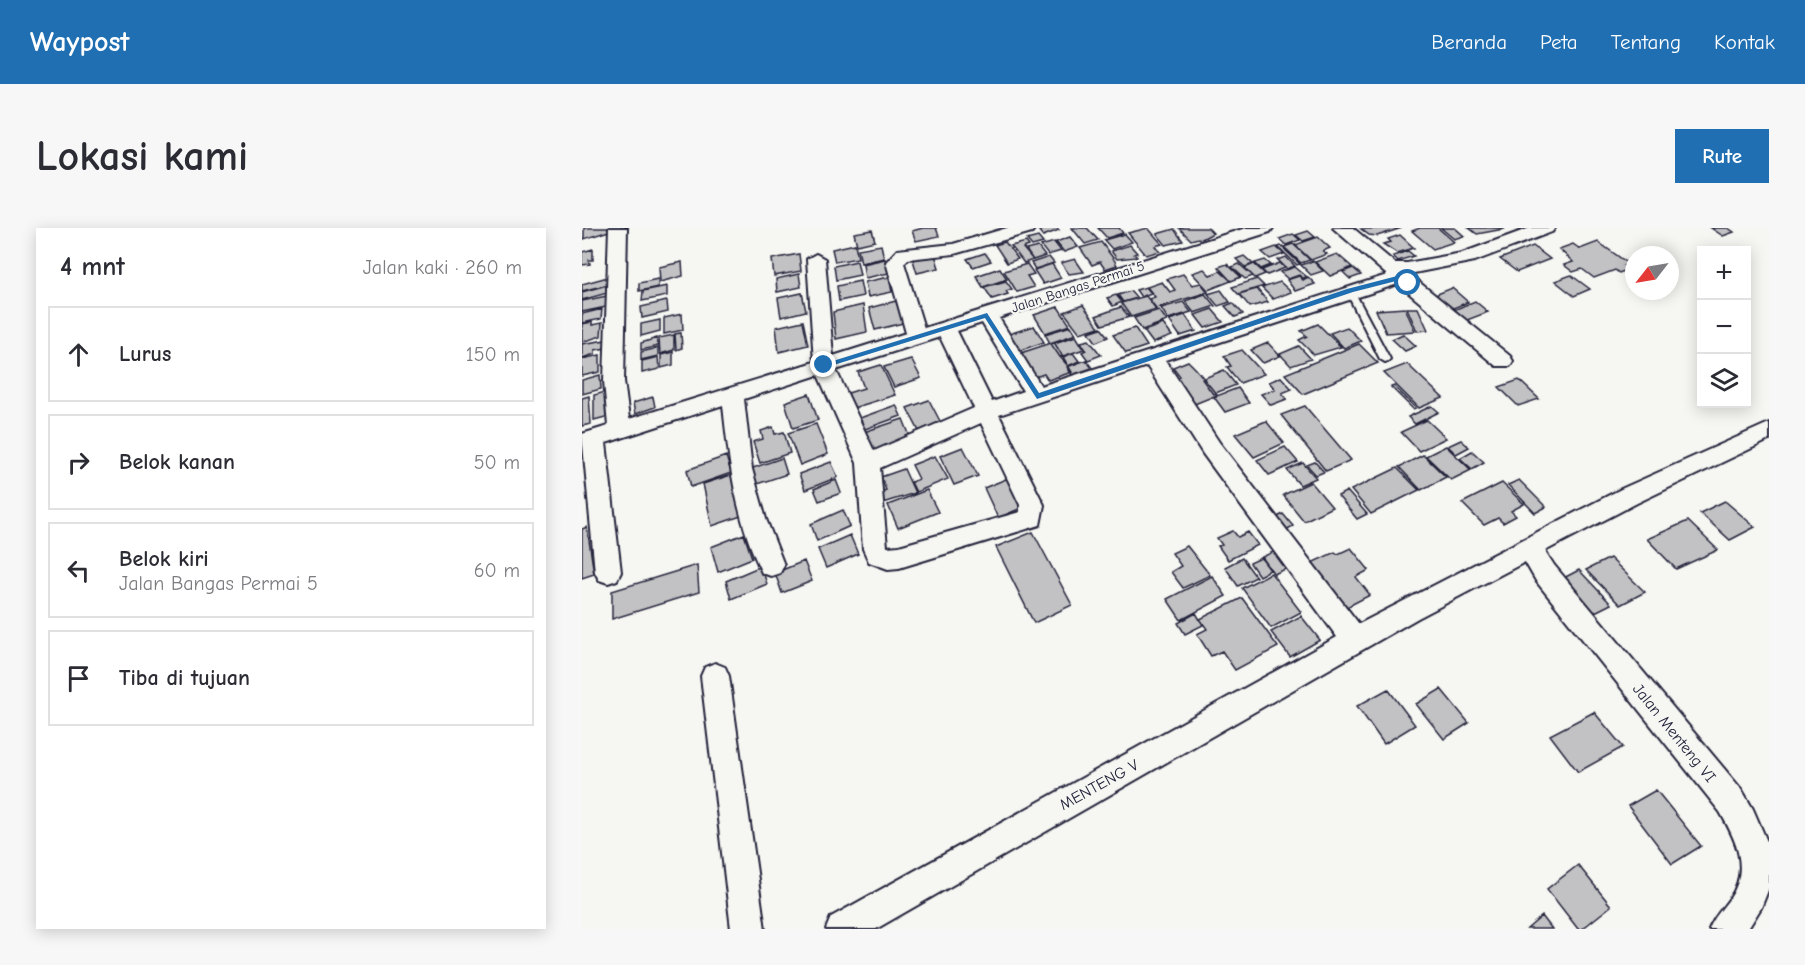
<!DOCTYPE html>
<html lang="id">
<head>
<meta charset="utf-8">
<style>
  body { margin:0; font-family:"Comic Neue",sans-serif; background:#f7f7f7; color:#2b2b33 }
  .controls { position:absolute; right:18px; top:18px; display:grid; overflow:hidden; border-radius:0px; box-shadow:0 3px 15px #0003 }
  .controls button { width:54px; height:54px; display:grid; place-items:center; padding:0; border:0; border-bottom:2px solid #e1e1e2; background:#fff; color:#2b2b33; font:30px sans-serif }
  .compass { position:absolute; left:1043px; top:18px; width:54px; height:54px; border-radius:50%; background:#fff; box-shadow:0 3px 15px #0003; rotate:239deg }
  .stop { position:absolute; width:18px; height:18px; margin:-14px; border:4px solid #1f6fb2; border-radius:50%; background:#fff }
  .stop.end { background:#1f6fb2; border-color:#fff; box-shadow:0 2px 6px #0008 }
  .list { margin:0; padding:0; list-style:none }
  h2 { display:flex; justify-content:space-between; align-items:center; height:78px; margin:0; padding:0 24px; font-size:26px }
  h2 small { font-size:20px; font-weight:400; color:#7c7c81 }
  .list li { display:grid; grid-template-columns:39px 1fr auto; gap:18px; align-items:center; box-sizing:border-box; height:96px; margin:0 12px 12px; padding:0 12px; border:2px solid #e1e1e2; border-radius:0px }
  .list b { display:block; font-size:22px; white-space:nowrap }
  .list p { margin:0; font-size:20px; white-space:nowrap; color:#7c7c81 }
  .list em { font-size:20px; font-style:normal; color:#7c7c81 }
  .icon { flex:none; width:33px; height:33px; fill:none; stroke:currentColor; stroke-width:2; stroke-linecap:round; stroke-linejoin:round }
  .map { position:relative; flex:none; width:1187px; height:701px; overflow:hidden; border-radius:0px }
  header { display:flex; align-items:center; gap:36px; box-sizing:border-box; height:84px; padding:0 30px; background:#1f6fb2; color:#fff }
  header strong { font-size:28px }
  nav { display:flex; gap:33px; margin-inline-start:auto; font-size:21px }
  .intro { display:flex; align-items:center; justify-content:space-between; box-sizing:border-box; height:144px; padding:0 36px }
  h1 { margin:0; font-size:42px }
  .button { padding:15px 27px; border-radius:0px; background:#1f6fb2; color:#fff; font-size:21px; font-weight:700 }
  main { display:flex; gap:36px; padding:0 36px }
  aside { flex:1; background:#fff; border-radius:0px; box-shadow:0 3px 15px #0003 }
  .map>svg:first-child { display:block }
  .building { fill:#c2c2c4; stroke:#22223b; stroke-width:1.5 }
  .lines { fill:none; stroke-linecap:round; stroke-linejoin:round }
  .service-casing { stroke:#22223b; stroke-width:4 }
  .minor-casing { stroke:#22223b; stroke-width:4 }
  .service { fill:#f6f6f2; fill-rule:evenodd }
  .minor { fill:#f6f6f2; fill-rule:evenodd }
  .route { fill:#1f6fb2 }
  .labels { text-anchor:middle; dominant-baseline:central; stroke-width:4.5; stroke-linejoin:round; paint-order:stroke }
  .far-street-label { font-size:14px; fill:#22223b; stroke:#f6f6f2 }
  .street-label { font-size:16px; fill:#22223b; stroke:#f6f6f2 }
</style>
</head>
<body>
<header>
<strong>Waypost</strong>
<nav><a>Beranda</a><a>Peta</a><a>Tentang</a><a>Kontak</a></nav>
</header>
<div class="intro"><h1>Lokasi kami</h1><a class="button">Rute</a></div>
<main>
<aside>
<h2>4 mnt<small>Jalan kaki · 260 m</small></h2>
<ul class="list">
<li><svg class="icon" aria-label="ahead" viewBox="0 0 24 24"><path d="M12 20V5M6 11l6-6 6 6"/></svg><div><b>Lurus</b></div><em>150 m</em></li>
<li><svg class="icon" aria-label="right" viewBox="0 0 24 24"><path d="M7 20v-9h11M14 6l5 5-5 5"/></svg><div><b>Belok kanan</b></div><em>50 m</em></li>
<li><svg class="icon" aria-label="left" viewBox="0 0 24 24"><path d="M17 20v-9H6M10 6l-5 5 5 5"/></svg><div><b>Belok kiri</b><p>Jalan Bangas Permai 5</p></div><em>60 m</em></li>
<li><svg class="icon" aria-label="arrive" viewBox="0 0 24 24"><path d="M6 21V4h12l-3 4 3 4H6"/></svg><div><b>Tiba di tujuan</b></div></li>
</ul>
</aside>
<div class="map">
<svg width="1187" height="701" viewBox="0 0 1187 701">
  <rect width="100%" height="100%" fill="#f6f6f2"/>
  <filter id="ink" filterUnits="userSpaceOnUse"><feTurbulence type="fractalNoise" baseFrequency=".0167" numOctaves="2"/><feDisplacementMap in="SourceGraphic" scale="12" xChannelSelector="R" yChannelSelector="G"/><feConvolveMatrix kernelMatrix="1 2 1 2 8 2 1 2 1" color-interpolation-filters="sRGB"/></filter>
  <g filter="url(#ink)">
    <path class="building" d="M2 0H27V3L2 11Z
      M341 0H354L357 8 334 13 330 3Z
      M466 0H475L477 2 461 8 457 3Z
      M490 0H505L516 12 503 16Z
      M516 0H537L541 5 525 10Z
      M566 0 580 16 573 18 578 23 564 27 546 5Z
      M597 0H626L631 5 618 12 616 10 609 12Z
      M820 0 795 8 787 7 779 1Z
      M838 0H856L872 14 851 21 830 3Z
      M859 0H873L882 8 872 11Z
      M887 0H921L922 1 895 6Z
      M1129 0H1146L1152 4 1141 8Z
      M592 1 601 13 584 17 575 6Z
      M290 2 293 13 275 17 272 5Z
      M726 3 733 9 721 13 714 7Z
      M543 6 550 14 530 21 522 12Z
      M711 6 718 12 704 17 697 11Z
      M818 7 832 20 815 25 801 16 809 14 806 11Z
      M456 9 461 15 450 18 445 12Z
      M488 9 496 19 482 24 474 14Z
      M736 9 748 20 741 23 745 26 729 32 713 17Z
      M423 14 436 31 425 35 413 17Z
      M444 14 447 18 441 20 451 32 442 35 429 18Z
      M472 14 479 23 466 27 459 18Z
      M519 14 531 30 535 37 523 41 518 34 510 37 498 20Z
      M1016 14 1047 36 1042 38 1047 41 1037 45 1033 42 1012 50 1000 41 991 44 982 37 991 34 977 21 991 16 998 21Z
      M273 16 276 30 253 34 250 21Z
      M711 16 728 32 719 35 702 19Z
      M299 17 302 30 279 35 276 21Z
      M548 17 555 25 552 26 555 29 535 31 529 23Z
      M699 18 718 36 715 37 696 19Z
      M951 18 968 31 935 44 918 31Z
      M456 19 463 28 451 32 444 22Z
      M694 19 702 26 688 31 680 24Z
      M11 21V32H7L8 36 0 37V24Z
      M826 23 832 28 816 33 811 28Z
      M403 25 409 33 391 39 385 31Z
      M217 26 219 43 192 48 190 31Z
      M755 26 770 39 748 48 733 34Z
      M353 27 357 40 335 45 331 32Z
      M662 28 671 36 663 39 654 31Z
      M467 29 472 35 453 41 449 35Z
      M704 29 713 38 705 41 696 32Z
      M303 31 307 45 283 50 281 36Z
      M493 31 502 44 487 46 479 35Z
      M683 32 689 37 679 41 673 35Z
      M275 33 278 47 254 52 252 38Z
      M731 33 741 43 729 47 719 37Z
      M100 34 101 48 78 54 77 39Z
      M698 35 703 40 685 47 680 42Z
      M445 36 452 46 445 48 452 59 435 64 422 43Z
      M470 36 479 50 461 56 452 42Z
      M645 36 659 49 649 53 636 39Z
      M657 36 671 48 663 51 650 39Z
      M672 36 683 46 673 50 663 40Z
      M713 39 725 49 721 50 717 47 706 51 698 44Z
      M418 40 425 51 401 59 394 48Z
      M771 40 779 47 768 51 761 44Z
      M622 41 628 47 638 43 649 53 626 62 610 45Z
      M217 46 219 59 195 64 194 51Z
      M601 46 610 57 619 55 626 64 574 80 567 71 573 69 565 59 580 54 588 64 593 62 585 51Z
      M989 47 1008 61 992 68 973 53Z
      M717 48 721 52 726 49 733 56 713 63 705 52Z
      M26 49 27 56 0 63V56Z
      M307 49 310 64 286 69 283 54Z
      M76 51V59L57 63V55Z
      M675 51 682 58 656 66 650 59Z
      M278 53 281 68 257 73 255 58Z
      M424 53 430 61 424 63 426 66 410 71 402 59Z
      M698 54 709 64 691 71 680 60Z
      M25 57V65L0 72V64Z
      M85 58V68L60 73 61 63Z
      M564 59 569 65 559 69 554 62Z
      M870 60 886 74 869 81 853 67Z
      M675 61 686 74 668 79 657 66Z
      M639 62 648 74 636 78 626 66Z
      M549 63 555 70 541 74 536 67Z
      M220 65 224 83 199 89 196 70Z
      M623 66 633 78 612 85 603 73Z
      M534 67 540 74 531 78 525 70Z
      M25 68 24 79 0 84V73Z
      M564 68 574 81 549 89 539 75Z
      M85 73 86 84 60 90 59 79Z
      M314 73 321 95 293 102 287 80Z
      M893 73 906 84 880 94 867 84Z
      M601 74 609 84 586 91 579 80Z
      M651 75 661 86 653 89 643 78Z
      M281 77 285 104 254 111 251 84Z
      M501 77 517 99 498 105 482 84Z
      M476 79 488 97 463 105 452 87Z
      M539 79 547 89 520 97 514 88Z
      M823 80 833 103 804 105 794 82Z
      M825 80H836L846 102 835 103Z
      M20 81 19 91 0 95V86Z
      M630 81 641 94 623 100 613 87Z
      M577 82 585 93 560 102 552 90Z
      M100 86 101 102 82 106V90Z
      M603 87 614 103 598 108 587 92Z
      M78 92V103L59 108V96Z
      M221 93 226 117 197 124 194 99Z
      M10 94V97L20 95 19 108 0 114V96Z
      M581 96 590 108 571 115 562 103Z
      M736 96 759 119 732 127 717 112 725 108 719 103Z
      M452 98 462 114 436 123 427 106Z
      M489 98 494 106 468 115 463 106Z
      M765 99 779 113 762 120 748 105Z
      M519 100 526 109 514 114 507 104Z
      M553 100 565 118 544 125 531 107Z
      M99 105 100 120 94 122 93 106Z
      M821 106 834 118 823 123 810 111Z
      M92 107V122L78 126 77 110Z
      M494 108 502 121 478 129 469 116Z
      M75 110 76 118 59 122V115Z
      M24 112V120L13 122V126L0 130V116Z
      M507 112 519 127 506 132 500 124 504 122 499 114Z
      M472 114 490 144 466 152 462 146 450 150 436 126Z
      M686 115 698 128 681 135 669 122Z
      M777 116 796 135 721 166 703 146Z
      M717 118 729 131 709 138 698 126Z
      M76 120V128L59 132V124Z
      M660 122 682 146 658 155 645 139 649 138 642 128Z
      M91 124V137L79 140V127Z
      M491 125 497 133 486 138 479 130Z
      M18 127V144L0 148V131Z
      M76 129 77 141 60 145V133Z
      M329 131 339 150 312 159 302 139Z
      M504 132 510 140 490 147 485 139Z
      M606 133 614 141 635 167 610 177 589 151 598 148 591 139Z
      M825 136 861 170 837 180 802 145Z
      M299 137 313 167 271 180 266 165 282 160 276 144Z
      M642 142 654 157 631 166 620 151Z
      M18 147 19 161 0 166V152Z
      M699 149 710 161 700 165 705 171 689 177 679 166 693 161 687 154Z
      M937 152 957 171 936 178 917 159Z
      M812 158 834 180 831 181 809 159Z
      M656 160 667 175 643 184 632 169Z
      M31 162V187L12 192V167Z
      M227 166 236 192 211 200 203 174Z
      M7 168 9 196 0 198V170Z
      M71 169 73 179 53 186 51 175Z
      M347 172 359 195 337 203 325 180Z
      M314 177 319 188 283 201 278 190Z
      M723 178 769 232 744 243 699 187Z
      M850 178 857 184 833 196 826 189Z
      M321 191 330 213 292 227 282 204Z
      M845 192 864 210 837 223 819 204Z
      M684 193 702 215 672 229 653 206Z
      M234 196 246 226 218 237 206 205Z
      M191 199 193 206 202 204 208 225 178 235 171 214 181 211 179 203Z
      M879 212 887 219 874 226 866 218Z
      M864 218 889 242 869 252 844 228Z
      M381 219 396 248 372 257 358 228Z
      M703 219 716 234 687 247 675 232Z
      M890 223 902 234 890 241 878 230Z
      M841 227 864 249 839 262 817 239Z
      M144 228 149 245 109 259 105 242Z
      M353 228 366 251 334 264 329 254 337 251 330 237Z
      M200 230 205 246 172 257 168 241Z
      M249 234 256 249 223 262 217 246Z
      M733 234 742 244 734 247 725 237Z
      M721 235 734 250 718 257 705 242Z
      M815 240 837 262 789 286 769 262Z
      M322 241 333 265 294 277 291 267 304 262 299 249Z
      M149 247 159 288 130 298 121 256Z
      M429 249 444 278 416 290 402 260Z
      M254 252 259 265 237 273 232 261Z
      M937 252 964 279 953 285 926 257Z
      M729 254 750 279 722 293 701 267Z
      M920 255 942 276 929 283 934 288 921 295 916 290 902 297 880 275Z
      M345 262 356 284 316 300 306 277Z
      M765 263 785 286 775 291 756 268Z
      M1143 273 1173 299 1148 312 1118 285Z
      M261 282 268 298 235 313 229 296Z
      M701 286 711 298 700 304 690 292Z
      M1106 293 1136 322 1094 341 1065 311Z
      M5 299 12 346 0 350V301Z
      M651 303 656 309 666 304 676 317 646 332 636 318 640 317 635 310Z
      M451 304 490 377 452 395 414 319Z
      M162 306 170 330 136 344 129 319Z
      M268 307 276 326 244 340 236 321Z
      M605 318 628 347 601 360 589 344 599 338 590 325Z
      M700 320 713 337 692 346 680 329Z
      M769 320 787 342 774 349 788 367 757 383 723 338 753 324 756 326Z
      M660 330 674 349 656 358 643 339Z
      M679 330 688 342 677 348 668 335Z
      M1028 330 1063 364 1038 377 1004 342Z
      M222 333 230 353 200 365 193 345Z
      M115 337 117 364 30 391V363Z
      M179 338 185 356 149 371 144 353Z
      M997 342 1029 376 1007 387 976 353Z
      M689 345 719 384 689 400 660 360Z
      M630 348 644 368 599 392 585 371Z
      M660 370 696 419 653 442 640 423 629 428 615 406 625 401 618 391Z
      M614 385 621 397 603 406 596 395Z
      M719 388 738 412 708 429 689 404Z
      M806 461 833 497 802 516 775 478Z
      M859 461 887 495 862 511 834 476Z
      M1012 484 1041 519 996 544 968 507Z
      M1074 562 1119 618 1090 636 1046 578Z
      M996 637 1029 678 1000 701H996L965 661Z
      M960 688 970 701H945Z"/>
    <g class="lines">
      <defs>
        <path id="service" d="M768 60 772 63 808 131 806 133 803 134 798 131 764 63Z"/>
        <path id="minor" d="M27 0H45L42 153 47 191 232 134 225 31 234 26 243 31 251 128 324 105 304 34 315 22 371 16 425 0H453L450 4 372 26 326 31 322 35 342 100 664 0H691L688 4 417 90 459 158 805 47 751 0H771L813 35H825L880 25 948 0H973L970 4 893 33 827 46 928 128 931 133 928 138H914L816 56 583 132 637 214 777 396 1039 261 1187 195V212L1055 275 963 323 972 337 1160 562 1171 581 1187 618V660L1179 680 1166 701H1127C1132 689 1140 681 1148 670 1168 640 1154 612 1138 584L954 353 943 334 836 390 294 701H244L249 689 755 409 621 226 565 138 417 187 462 277 458 297 317 340 306 341 287 334 281 321 275 235 236 147 162 171 170 241 184 291 202 337 198 345 189 348 180 345C154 292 147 235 141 177L24 215 39 344 35 352 26 355 17 352 13 344 0 206 26 198 22 153ZM400 95 441 163 410 174 375 103ZM358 109 392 180 292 223 254 142ZM399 195 438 277V284L317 318 305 319 298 240Z
          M133 435 143 439 147 448 183 701H149L119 448 123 439Z"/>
      </defs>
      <use href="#service" class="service-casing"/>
      <use href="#minor" class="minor-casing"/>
      <use href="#service" class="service"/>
      <use href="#minor" class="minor"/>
    </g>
  </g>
  <path class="route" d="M819 47 829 53V56L818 52 771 64 455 171 403 90 242 140 238 137 405 85 457 165 765 61Z"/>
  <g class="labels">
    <g class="far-street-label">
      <text transform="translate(496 59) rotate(-18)">Jalan Bangas Permai 5</text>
    </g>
    <g class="street-label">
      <text transform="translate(1092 505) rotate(51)">Jalan Menteng VI</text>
      <text transform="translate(517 557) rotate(-29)">MENTENG V</text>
    </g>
  </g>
</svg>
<div class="controls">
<button>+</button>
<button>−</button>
<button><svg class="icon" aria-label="layers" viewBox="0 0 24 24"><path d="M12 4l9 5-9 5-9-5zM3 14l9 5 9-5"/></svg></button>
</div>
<svg class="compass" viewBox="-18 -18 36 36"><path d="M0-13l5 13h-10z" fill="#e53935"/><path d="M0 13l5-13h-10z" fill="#7c7c81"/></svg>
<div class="stop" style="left:826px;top:55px"></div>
<div class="stop end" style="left:242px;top:137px"></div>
</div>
</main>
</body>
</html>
